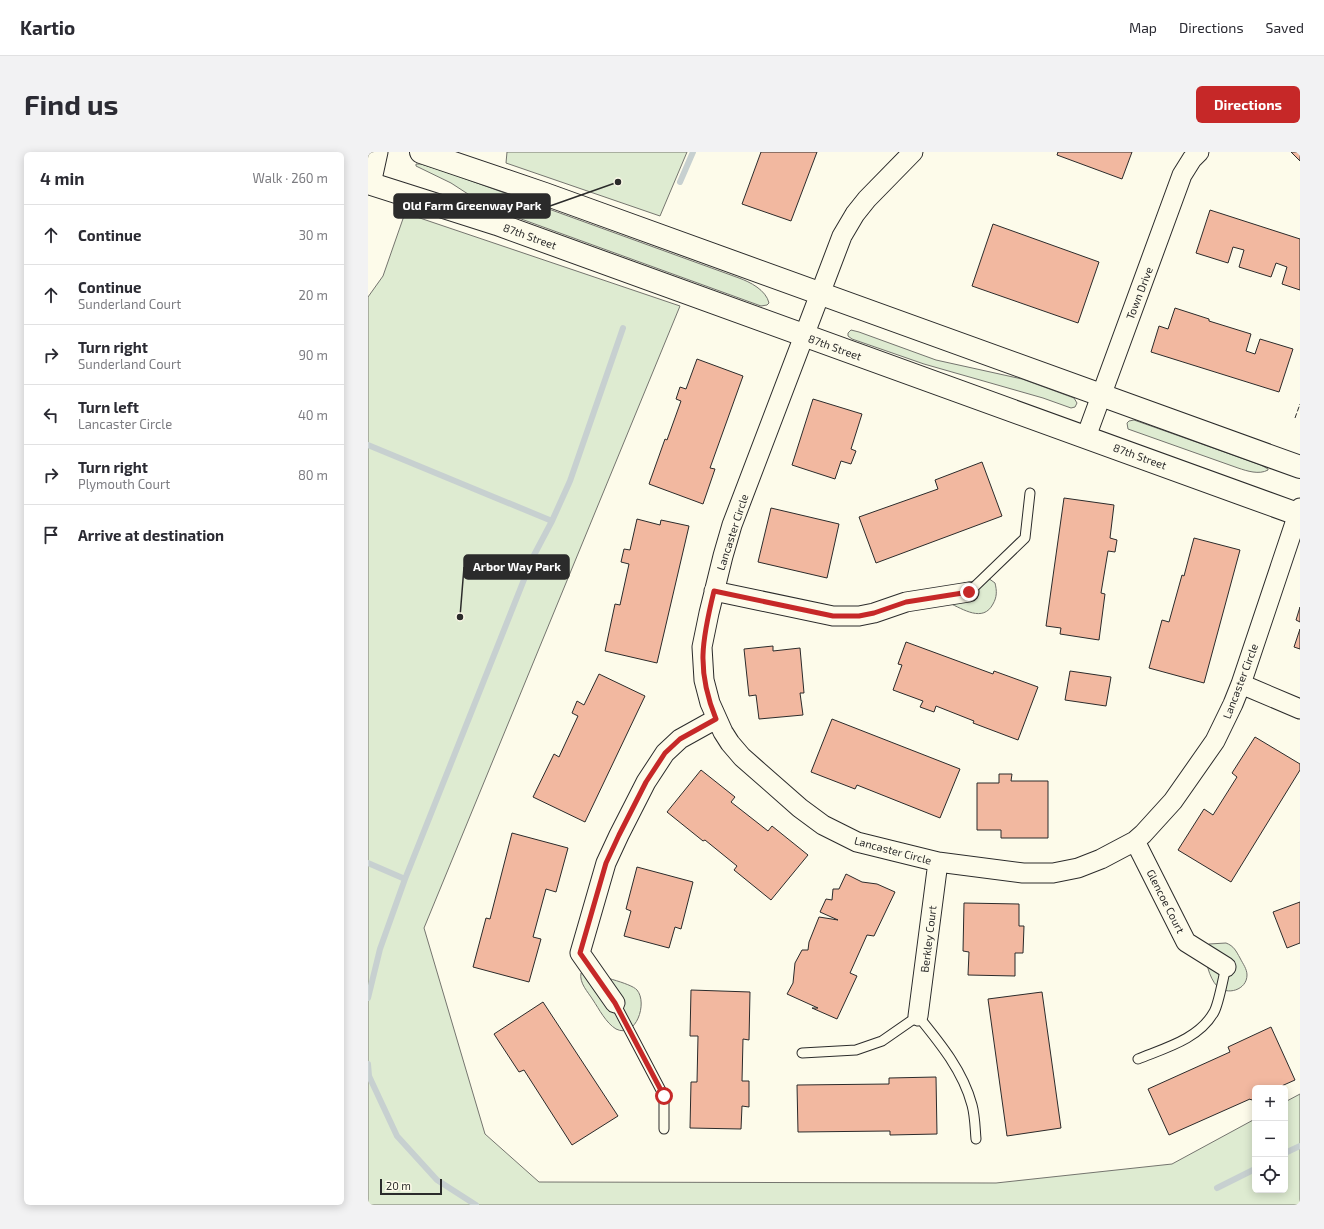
<!DOCTYPE html>
<html lang="en">
<head>
<meta charset="utf-8">
<style>
  body { margin:0; font-family:"Exo 2",sans-serif; background:#f2f2f3; color:#2b2b33 }
  .controls { position:absolute; right:12px; bottom:12px; display:grid; overflow:hidden; border-radius:6px; box-shadow:0 2px 10px #0003 }
  .controls button { width:36px; height:36px; display:grid; place-items:center; padding:0; border:0; border-bottom:1px solid #e1e1e2; background:#fff; color:#2b2b33; font:20px sans-serif }
  .scale { position:absolute; left:12px; bottom:10px; width:62px; box-sizing:border-box; padding-left:4px; border:2px solid #2b2b2b; border-top:0; font-size:11px; line-height:14px; white-space:nowrap; color:#2b2b2b; -webkit-text-stroke:3px #fdfbea; paint-order:stroke }
  .stop { position:absolute; width:12px; height:12px; margin:-9px; border:3px solid #c62828; border-radius:50%; background:#fff }
  .stop.end { background:#c62828; border-color:#fff; box-shadow:0 1px 4px #0008 }
  .list { margin:0; padding:0; list-style:none }
  h2 { display:flex; justify-content:space-between; align-items:center; height:52px; margin:0; padding:0 16px; font-size:17px }
  h2 small { font-size:13px; font-weight:400; color:#7c7c81 }
  .list li { display:grid; grid-template-columns:26px 1fr auto; gap:12px; align-items:center; box-sizing:border-box; height:60px; padding:0 16px; border-top:1px solid #e1e1e2 }
  .list b { display:block; font-size:15px; white-space:nowrap }
  .list p { margin:0; font-size:13px; white-space:nowrap; color:#7c7c81 }
  .list em { font-size:13px; font-style:normal; color:#7c7c81 }
  .icon { flex:none; width:22px; height:22px; fill:none; stroke:currentColor; stroke-width:2; stroke-linecap:round; stroke-linejoin:round }
  .map { position:relative; flex:none; width:932px; height:1053px; overflow:hidden; border-radius:6px }
  header { display:flex; align-items:center; gap:24px; box-sizing:border-box; height:56px; padding:0 20px; background:#fff; border-bottom:1px solid #e1e1e2 }
  header strong { font-size:19px }
  nav { display:flex; gap:22px; margin-inline-start:auto; font-size:14px }
  .intro { display:flex; align-items:center; justify-content:space-between; box-sizing:border-box; height:96px; padding:0 24px }
  h1 { margin:0; font-size:28px }
  .button { padding:10px 18px; border-radius:6px; background:#c62828; color:#fff; font-size:14px; font-weight:700 }
  main { display:flex; gap:24px; padding:0 24px }
  aside { flex:1; background:#fff; border-radius:6px; box-shadow:0 2px 10px #0003 }
  .map>svg:first-child { display:block }
  .green { fill:#deebd1; stroke:#74746e }
  .lines { fill:none; stroke-linecap:round; stroke-linejoin:round }
  .stream { stroke:#c7d0d0; stroke-width:6 }
  .building { fill:#f2b8a0; stroke:#2b2b2b }
  .lane-casing { stroke:#2b2b2b; stroke-width:11 }
  .street-casing { stroke:#2b2b2b; stroke-width:21 }
  .secondary-casing { stroke:#2b2b2b; stroke-width:24 }
  .lane { stroke:#fdfbea; stroke-width:9 }
  .street { stroke:#fdfbea; stroke-width:19 }
  .secondary { stroke:#fdfbea; stroke-width:22 }
  .fence { stroke:#2b2b2b; stroke-width:1; stroke-dasharray:5 2; stroke-linecap:butt }
  .route { stroke:#c62828; stroke-width:5 }
  .labels { text-anchor:middle; dominant-baseline:central; stroke-width:3; stroke-linejoin:round; paint-order:stroke }
  .street-label { font-size:11px; fill:#2b2b2b; stroke:#fdfbea }
  .leader { fill:none; stroke:#2b2b2b; stroke-width:1.5 }
  .callout-dot { fill:#2b2b2b; stroke:#fdfbea; stroke-width:1.5 }
  .callout { fill:#2b2b2b; stroke:#2b2b2b; stroke-width:1.5 }
  .callout-label { font-size:12px; text-anchor:middle; font-weight:bold; fill:#fff }
</style>
</head>
<body>
<header>
<strong>Kartio</strong>
<nav><a>Map</a><a>Directions</a><a>Saved</a></nav>
</header>
<div class="intro"><h1>Find us</h1><a class="button">Directions</a></div>
<main>
<aside>
<h2>4 min<small>Walk · 260 m</small></h2>
<ul class="list">
<li><svg class="icon" aria-label="ahead" viewBox="0 0 24 24"><path d="M12 20V5M6 11l6-6 6 6"/></svg><div><b>Continue</b></div><em>30 m</em></li>
<li><svg class="icon" aria-label="ahead" viewBox="0 0 24 24"><path d="M12 20V5M6 11l6-6 6 6"/></svg><div><b>Continue</b><p>Sunderland Court</p></div><em>20 m</em></li>
<li><svg class="icon" aria-label="right" viewBox="0 0 24 24"><path d="M7 20v-9h11M14 6l5 5-5 5"/></svg><div><b>Turn right</b><p>Sunderland Court</p></div><em>90 m</em></li>
<li><svg class="icon" aria-label="left" viewBox="0 0 24 24"><path d="M17 20v-9H6M10 6l-5 5 5 5"/></svg><div><b>Turn left</b><p>Lancaster Circle</p></div><em>40 m</em></li>
<li><svg class="icon" aria-label="right" viewBox="0 0 24 24"><path d="M7 20v-9h11M14 6l5 5-5 5"/></svg><div><b>Turn right</b><p>Plymouth Court</p></div><em>80 m</em></li>
<li><svg class="icon" aria-label="arrive" viewBox="0 0 24 24"><path d="M6 21V4h12l-3 4 3 4H6"/></svg><div><b>Arrive at destination</b></div></li>
</ul>
</aside>
<div class="map">
<svg width="932" height="1053" viewBox="0 0 932 1053">
  <rect width="100%" height="100%" fill="#fdfbea"/>
  <path class="green" d="M139 0H319L292 64 138 11Z
    M48 12H53L76 19 371 126C382 130 398 138 401 151L399 153 393 154 120 55 83 31 48 14Z
    M37 61 312 154 56 776 117 982 171 1030 628 1031 804 1012 887 967V1038H917V950L932 942V1053H0V145L15 124Z
    M483 178 491 180 568 208 654 227 706 246 709 251 707 255 703 256 675 246 556 212 484 187 480 184V181Z
    M766 268 893 313 900 317V318C891 323 879 319 870 316L760 277 759 271 761 269Z
    M620 426 627 431C629 439 629 445 625 452 615 471 595 457 581 451L592 432Z
    M858 791C866 794 868 799 872 806 875 812 879 817 879 823 879 838 859 844 849 834 841 826 837 807 836 796L841 792Z
    M217 820C227 823 263 831 269 838 280 851 268 887 248 877 238 871 231 857 225 848 220 840 211 831 213 821Z"/>
  <g class="lines">
    <path class="stream" d="M312 30 325 0
      M0 293 184 369
      M0 711 37 727
      M0 846 12 797 37 727 165 405 184 369 202 329 255 176
      M0 912 1 924 29 984 69 1028 108 1053
      M917 1001 932 994
      M849 1036 887 1017"/>
  </g>
  <path class="building" d="M393 0H449L423 69 374 52Z
    M690 0H764L754 27 689 3Z
    M923 0H932V9Z
    M842 58 932 87V138L914 132 919 115 908 111 903 125 871 115 876 98 865 95 860 111 828 101Z
    M625 72 731 110 710 171 604 134Z
    M807 156 841 167V169L883 182 878 199 887 202 892 187 925 197 911 240 783 200 791 174 800 177Z
    M329 207 375 224 342 316 347 317 335 352 281 332 297 287 299 288 313 249 308 247 312 235 318 237Z
    M445 247 494 262 483 297 488 299 483 312 473 309 467 327 424 313Z
    M614 310 634 364 508 411 491 365 570 337 567 328Z
    M696 346 746 353 742 386 749 388 747 400 740 399 733 441 737 442 731 488 692 482 693 476 678 474Z
    M403 356 471 372 459 426 390 410Z
    M269 367 292 373 293 368 321 374 289 511 237 499 247 452 252 453 261 412 253 410 256 397 262 398Z
    M826 386 872 398 836 531 781 516 794 468 801 470 814 423 816 424Z
    M932 455V470L928 468Z
    M932 477V497L926 495Z
    M538 490 625 522 626 519 670 535 650 588 605 571 606 569 568 554 566 560 552 555 555 549 525 538 534 513 530 512Z
    M405 494V499L432 496 436 541H432L435 563 391 567 388 543 381 544 376 497Z
    M702 519 743 525 738 554 697 548Z
    M231 522 277 544 217 670 165 645 186 602 191 605 210 564 204 561 209 549 216 553Z
    M464 567 592 617 572 666 489 633 487 637 443 620Z
    M887 585 932 612V618L863 730 810 698 836 657 845 663 869 625 864 621Z
    M333 618 367 645 363 650 400 679 404 674 440 703 403 748 366 718 369 714 337 688 335 689 299 660Z
    M631 622H644L643 629H680V686H633V678H609V631H631Z
    M144 681 200 696 188 740 178 737 165 785 173 787 161 830 105 815 118 766 122 767Z
    M269 715 325 730 313 777 307 775 301 796 256 784 263 759 258 757Z
    M478 722 494 730 509 732 527 740 506 784 499 783 482 821 489 824 469 867 444 856H450L419 842 425 831 427 811 434 798H440L441 790 451 765 470 768 452 760 458 747 464 748 465 737H471Z
    M932 750V791L919 796 905 760Z
    M596 751 651 752V774H656L655 801H647V824L600 823 601 800 595 799Z
    M323 838 382 840 381 888 375 887 374 929H381V955L374 954 373 977 322 976 323 930H329L330 884H322Z
    M674 840 693 976 639 984 620 847Z
    M175 850 250 964 204 993 156 918 151 920 126 882Z
    M903 875 927 928 909 936H887V946L883 948 882 947 801 983 780 937 862 900 860 895Z
    M568 925 569 982 522 983V979L430 980 429 933 521 932V926Z"/>
  <g class="lines">
    <defs>
      <path id="lane" d="M601 440 657 386 662 341
        M247 851 296 944V977
        M434 901 488 898 514 889 550 864C572 891 595 919 604 953 607 964 607 976 608 987
        M770 907C797 896 831 887 846 860 851 851 855 826 858 815"/>
      <path id="street" d="M545 0 499 47 487 62 474 84 364 373 355 404 341 461 334 495 336 528 342 551 355 580 362 591 374 605 432 656 455 673 489 690 570 710 655 721H685L710 716 733 707 767 689 775 682 805 649 847 589 865 552 873 532 932 356
        M3 32 10 0
        M718 285 814 23 824 7 831 0
        M346 439 465 464H491L506 461 538 450 601 440
        M873 532 932 557
        M767 689 818 790 858 815
        M247 851 212 801 238 711 251 683 278 630 297 601 312 587 348 567
        M550 864 570 710"/>
      <path id="secondary" d="M53 0 177 42 932 315
        M0 31 129 72 932 363"/>
    </defs>
    <use href="#lane" class="lane-casing"/>
    <use href="#street" class="street-casing"/>
    <use href="#secondary" class="secondary-casing"/>
    <use href="#lane" class="lane"/>
    <use href="#street" class="street"/>
    <use href="#secondary" class="secondary"/>
    <path class="fence" d="M927 266 932 252"/>
  </g>
  <g class="lines">
    <path class="route" d="M296 944 247 851 212 801 238 711 251 683 278 630 297 601 312 587 348 567C328 518 334 488 346 439L465 464H491L506 461 538 450 601 440"/>
  </g>
  <g class="labels">
    <g class="street-label">
      <text transform="translate(162 84) rotate(20)">87th Street</text>
      <text transform="translate(771 141) rotate(-69)">Town Drive</text>
      <text transform="translate(467 195) rotate(20)">87th Street</text>
      <text transform="translate(772 304) rotate(20)">87th Street</text>
      <text transform="translate(364 380) rotate(-72)">Lancaster Circle</text>
      <text transform="translate(872 529) rotate(-69)">Lancaster Circle</text>
      <text transform="translate(525 698) rotate(15)">Lancaster Circle</text>
      <text transform="translate(798 749) rotate(63)">Glencoe Court</text>
      <text transform="translate(560 787) rotate(-83)">Berkley Court</text>
    </g>
  </g>
  <path class="leader" d="M250 30L182 54M92 465L96 415"/>
  <g class="callout-dot">
    <circle cx="250" cy="30" r="4"/>
    <circle cx="92" cy="465" r="4"/>
  </g>
  <g class="callout">
    <rect x="26" y="42" width="156" height="24" rx="4"/>
    <rect x="96" y="403" width="105" height="24" rx="4"/>
  </g>
  <g class="callout-label">
    <text x="104" y="58">Old Farm Greenway Park</text>
    <text x="149" y="419">Arbor Way Park</text>
  </g>
</svg>
<div class="controls">
<button>+</button>
<button>−</button>
<button><svg class="icon" aria-label="locate" viewBox="0 0 24 24"><circle cx="12" cy="12" r="6"/><path d="M12 2v4M12 18v4M2 12h4M18 12h4"/></svg></button>
</div>
<div class="scale">20 m</div>
<div class="stop" style="left:296px;top:944px"></div>
<div class="stop end" style="left:601px;top:440px"></div>
</div>
</main>
</body>
</html>
